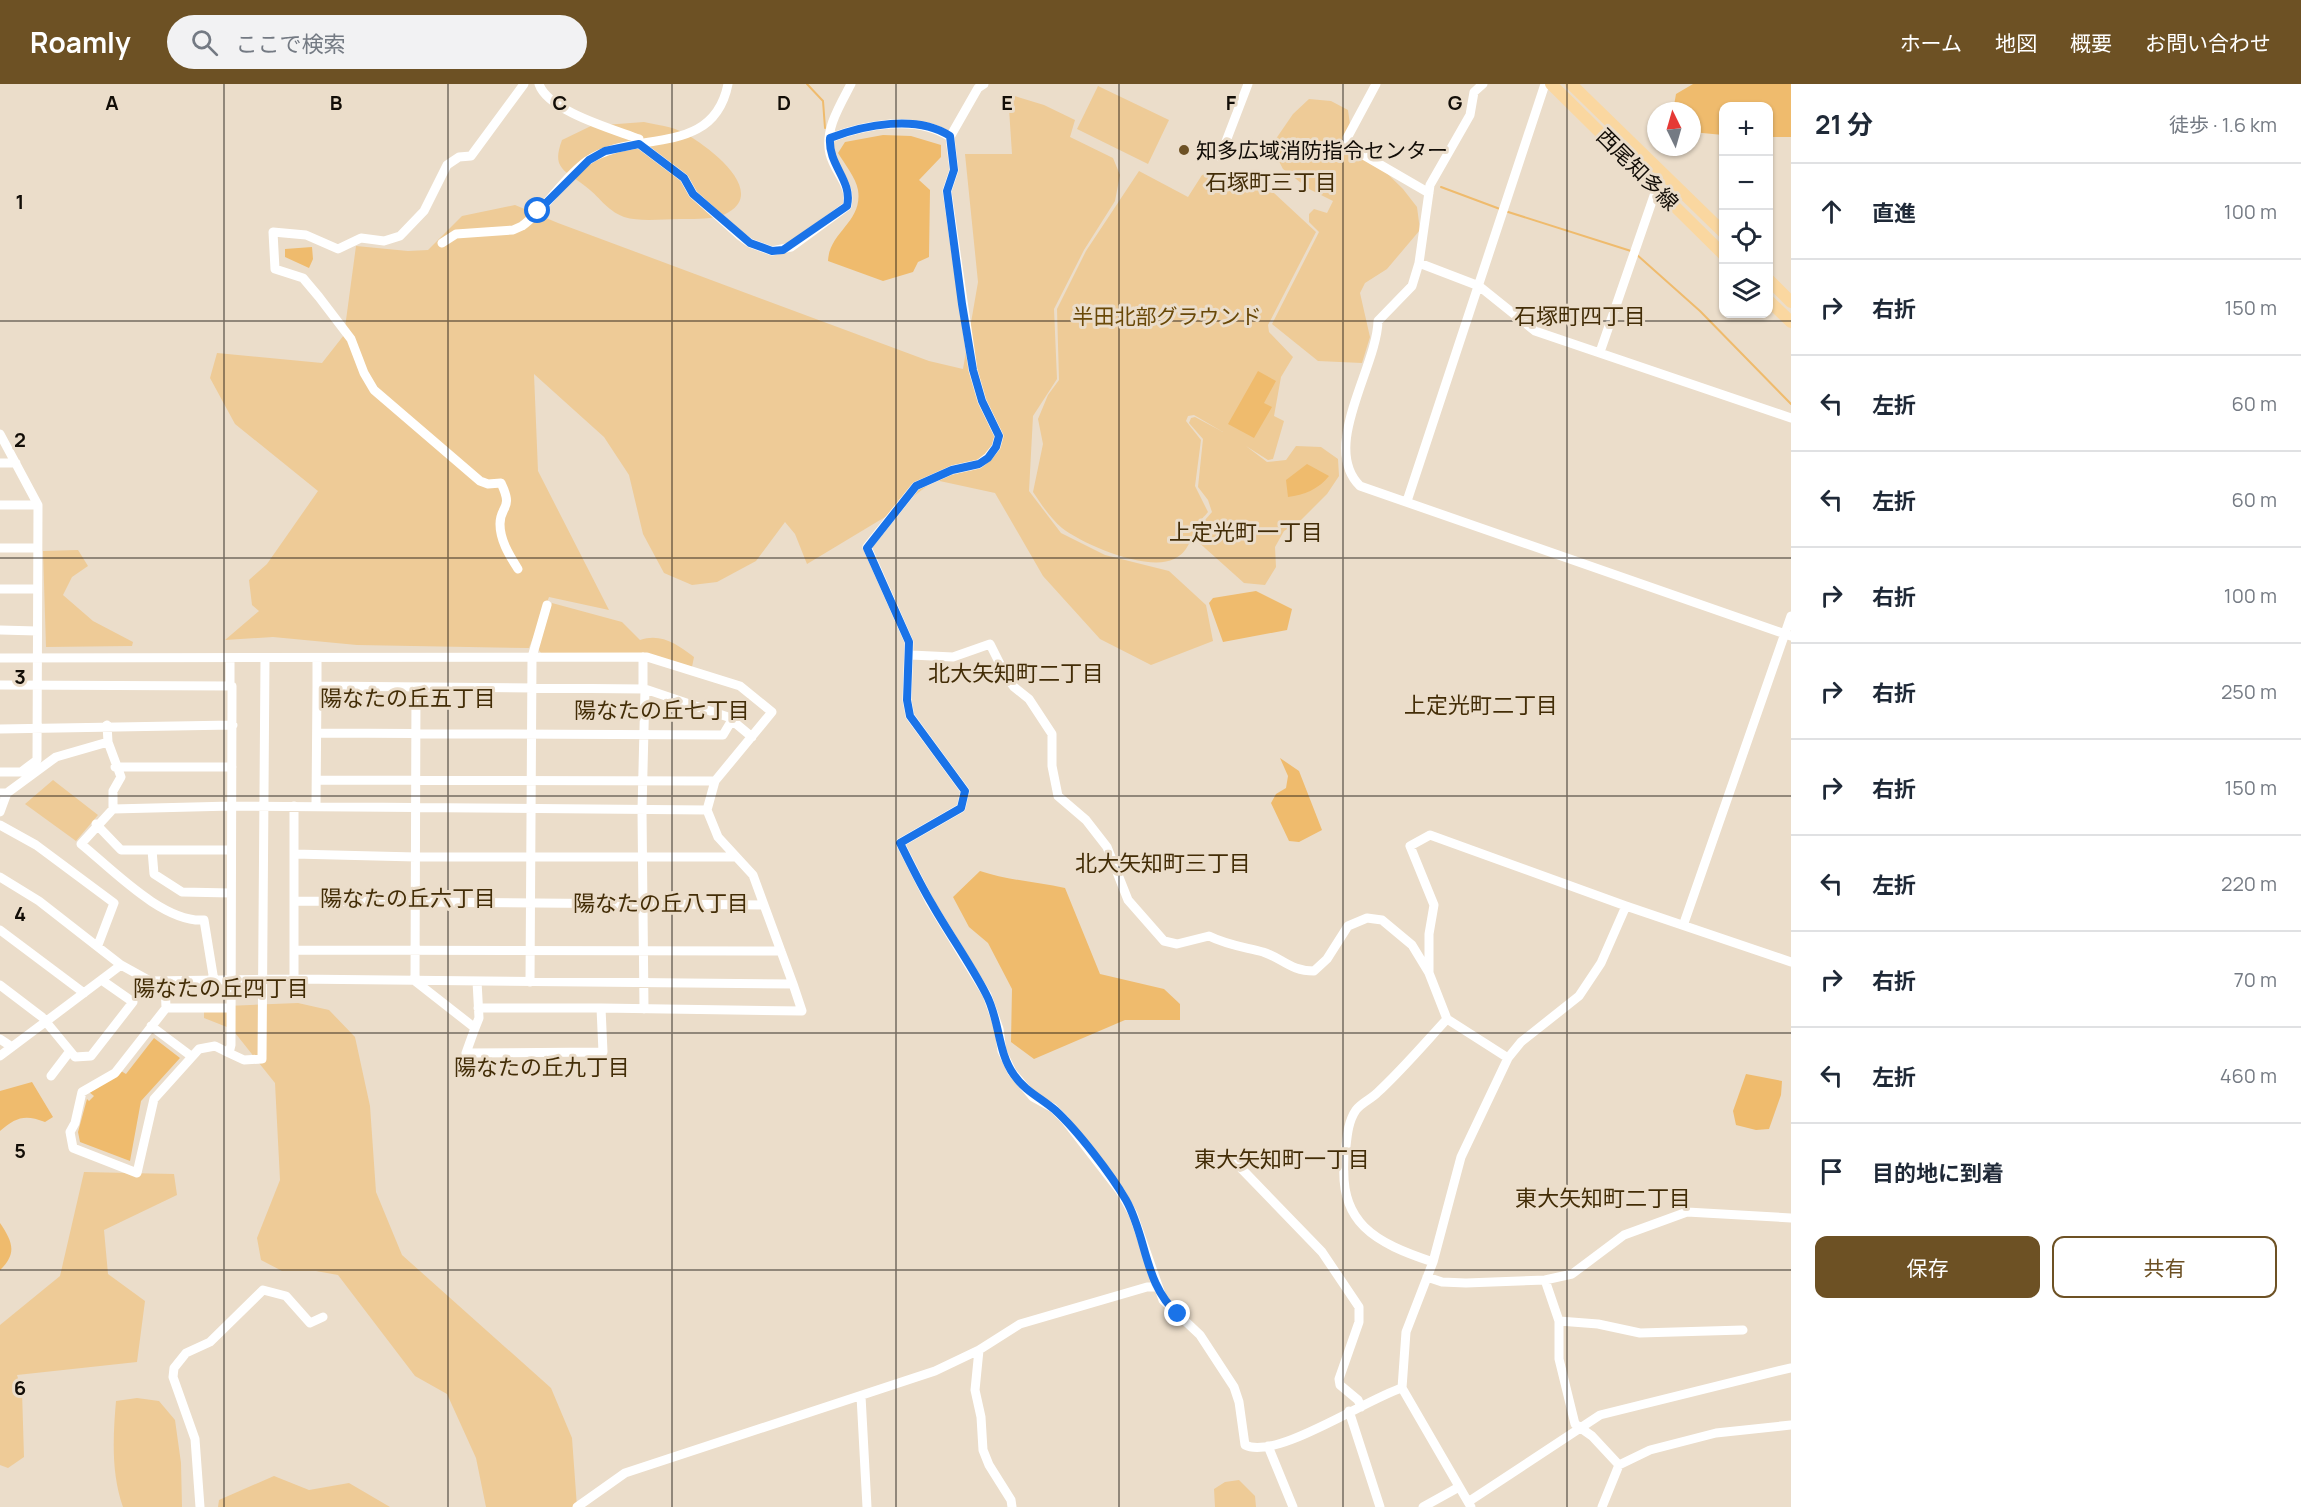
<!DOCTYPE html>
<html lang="ja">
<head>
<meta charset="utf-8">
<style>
  body { margin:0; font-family:Manrope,"Noto Sans JP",sans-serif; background:#f2f2f3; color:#1f2937 }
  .controls { position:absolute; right:18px; top:18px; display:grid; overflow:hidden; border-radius:12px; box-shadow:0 2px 4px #0004 }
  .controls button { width:54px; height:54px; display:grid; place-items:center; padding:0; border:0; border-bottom:2px solid #e0e1e3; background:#fff; color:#1f2937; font:30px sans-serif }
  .compass { position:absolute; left:1647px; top:18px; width:54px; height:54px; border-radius:50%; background:#fff; box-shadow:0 2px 4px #0004; rotate:355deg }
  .stop { position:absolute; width:18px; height:18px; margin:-14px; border:4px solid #1a73e8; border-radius:50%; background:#fff }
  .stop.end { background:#1a73e8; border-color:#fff; box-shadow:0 2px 6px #0008 }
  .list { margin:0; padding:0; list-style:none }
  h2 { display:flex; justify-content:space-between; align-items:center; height:78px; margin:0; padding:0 24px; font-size:26px }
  h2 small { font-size:20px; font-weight:400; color:#747a83 }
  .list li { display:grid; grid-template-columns:39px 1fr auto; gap:18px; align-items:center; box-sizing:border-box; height:96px; padding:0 24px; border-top:2px solid #e0e1e3 }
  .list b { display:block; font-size:22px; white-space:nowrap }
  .list em { font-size:20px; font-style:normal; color:#747a83 }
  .actions { display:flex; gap:12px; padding:18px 24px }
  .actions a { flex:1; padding:14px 0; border:2px solid #6d5124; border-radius:12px; text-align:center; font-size:21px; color:#6d5124 }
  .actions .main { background:#6d5124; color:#fff }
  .icon { flex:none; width:33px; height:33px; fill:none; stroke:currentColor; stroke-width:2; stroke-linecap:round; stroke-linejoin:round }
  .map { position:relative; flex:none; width:1791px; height:1423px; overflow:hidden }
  header { display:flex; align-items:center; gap:36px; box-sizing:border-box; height:84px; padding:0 30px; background:#6d5124; color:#fff }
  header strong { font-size:28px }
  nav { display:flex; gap:33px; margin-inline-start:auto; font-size:21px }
  .search { width:420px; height:54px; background:#f2f2f3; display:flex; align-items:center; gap:15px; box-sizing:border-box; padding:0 21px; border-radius:33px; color:#747a83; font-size:22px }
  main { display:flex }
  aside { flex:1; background:#fff }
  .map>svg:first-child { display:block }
  .green { fill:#eecb97 }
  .water { fill:#efbb6d }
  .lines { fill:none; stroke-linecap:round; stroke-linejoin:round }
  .stream { stroke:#efbb6d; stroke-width:2 }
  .minor { stroke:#fff; stroke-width:9 }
  .major { stroke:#fad7a0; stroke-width:12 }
  .route { stroke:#1a73e8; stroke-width:8 }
  .grid { fill:none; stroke:#120d07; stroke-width:1.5; stroke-opacity:0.55 }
  .poi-dot { fill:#6d5124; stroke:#ebddca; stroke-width:2 }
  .labels { text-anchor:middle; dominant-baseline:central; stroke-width:6; stroke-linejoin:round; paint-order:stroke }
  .poi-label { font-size:21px; fill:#120d07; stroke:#ebddca; text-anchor:start }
  .street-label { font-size:21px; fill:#120d07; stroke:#ebddca }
  .park-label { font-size:21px; fill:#694807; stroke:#ebddca }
  .neighbourhood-label { font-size:22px; fill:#432d07; stroke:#ebddca }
  .grid-label { font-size:20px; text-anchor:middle; font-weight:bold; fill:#120d07; stroke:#ebddca; stroke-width:6; stroke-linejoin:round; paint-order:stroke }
</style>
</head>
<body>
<header>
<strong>Roamly</strong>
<div class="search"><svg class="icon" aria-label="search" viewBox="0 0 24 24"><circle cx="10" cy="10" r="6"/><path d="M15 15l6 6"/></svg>ここで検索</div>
<nav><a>ホーム</a><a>地図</a><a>概要</a><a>お問い合わせ</a></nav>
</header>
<main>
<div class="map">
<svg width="1791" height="1423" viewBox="0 0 1791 1423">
  <rect width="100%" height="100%" fill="#ebddca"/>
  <path class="green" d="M1098 2 1169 36 1148 80 1077 45Z
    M1008 10 1044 21 1075 36 1070 53 1113 74 1120 91 1115 117 1084 166 1054 225 1057 295 1033 332 1029 407 1061 449 1105 471 1169 487 1206 521 1213 557 1151 581 1100 555 1043 492 995 409 935 396 890 430 807 480 795 450 785 438 756 477 717 498 692 501 664 489 643 450 629 391 604 353 534 290 538 387 609 526 549 513 529 564 357 561 273 553 225 556 259 527 252 521 249 496 267 480 318 407 235 340 210 294 217 269 322 279 344 251 356 162 408 167 428 166 462 132 515 121 558 139 929 277 963 285 978 198 965 70H1012Z
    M1309 15 1331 17 1348 26 1352 55 1403 105 1417 123 1420 146 1387 185 1365 199 1360 209 1370 253 1362 279 1318 277 1272 240 1319 148 1309 138V130L1314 125 1327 129 1333 117 1309 105 1283 85 1271 62 1293 30Z
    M644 38C656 41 672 42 684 49 705 60 767 105 729 128 716 136 694 135 679 135 663 135 640 138 624 133 606 126 599 112 585 102 565 86 551 85 562 56L591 42Z
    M1218 86 1274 109 1316 148 1268 241 1269 248 1293 273 1281 293 1274 332 1284 337 1273 375 1268 376 1246 362 1267 378 1286 376 1296 362 1321 363 1338 375 1339 392 1327 410 1300 437 1284 447 1275 463 1276 483 1265 501 1244 499 1196 456 1198 444 1212 428 1208 416 1198 403 1203 355 1189 339 1191 334 1195 333 1223 348 1194 331 1188 332 1186 337 1201 356 1195 402 1208 428C1205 432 1199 437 1197 442 1190 455 1189 468 1174 475 1148 488 1084 461 1062 444 1051 435 1041 420 1033 408L1043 360 1038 335 1048 311 1059 296 1057 225 1086 167 1139 87 1188 113 1202 91Z
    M78 466 88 482 72 493 63 511 93 537 133 558 132 562 46 563 43 467Z
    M552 519 622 538 640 556C661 549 677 560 694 573L692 583 649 570 541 569 538 565Z
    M53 696 98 731 76 757 25 720Z
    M298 919 329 926 355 953 370 1022 376 1108 402 1171 551 1304 572 1354 577 1423H486L476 1374 447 1310 415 1292 338 1191 316 1187H282L261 1176 257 1154 280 1096 275 999 232 945 204 934V923Z
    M84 1088 174 1090 177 1111 104 1146 108 1190 145 1217 137 1278 17 1291 22 1307 24 1373 8 1384 0 1381V1241L60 1192Z
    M137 1314 159 1317 175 1336 181 1379 182 1423H123C111 1389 113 1352 116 1317Z
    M274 1392 309 1406 349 1399 390 1423H218L219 1416Z
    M1239 1396 1255 1412 1256 1423H1215L1214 1405 1225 1398Z"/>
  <path class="water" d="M1693 0H1791V53H1769L1768 22H1724L1723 51 1692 48V27H1673L1676 10Z
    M883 51 911 52 941 61V73L919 96 930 106 929 173 918 178 913 188 883 197 828 177C829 148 863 138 858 106 856 94 844 79 838 69L845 58Z
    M312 163 313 175 309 184 285 173V165Z
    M1258 287 1276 297 1264 319 1272 323 1254 354 1228 340Z
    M1307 380 1329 392C1319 405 1304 411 1288 413L1286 396Z
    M1256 507 1292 525 1287 546 1223 558 1209 519 1213 514Z
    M1280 674 1299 687 1322 746 1299 758 1289 757 1271 719 1276 710 1286 704 1288 692Z
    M980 787C1007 796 1037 798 1065 804L1100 890 1164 905 1180 920V936H1125L1034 975 1011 958 1012 905 988 859 969 843 953 813Z
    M154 954 180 974 141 1017 130 1077 80 1058 78 1048 87 1015 89 1017 94 1012 89 1008 121 987 126 990Z
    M1746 990 1782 997 1781 1011 1769 1045 1756 1046 1736 1041 1733 1027Z
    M32 998 53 1033 45 1038C25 1030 16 1033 0 1047V1007Z
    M0 1139C12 1157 18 1169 0 1186Z"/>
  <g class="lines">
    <path class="stream" d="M807 0 823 17 825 44
      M1441 103 1500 125
      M1505 127 1631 167
      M1636 170 1700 227 1791 320"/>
    <path class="minor" d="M539 0C548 27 613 45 639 55V60L684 94 693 110 739 151 750 159 772 167 791 163 847 122C852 100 835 90 830 70 824 46 840 21 851 0
      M984 0 978 4 950 53 954 86 947 107 973 286 982 317 999 352 996 363 988 373 979 380 952 386 916 402 867 463 909 558 907 616 910 632 965 707 961 724 900 759 930 818 987 911 999 945 1002 967 1012 988 1033 1013 1053 1024 1065 1036 1120 1107 1133 1130 1163 1216 1200 1251 1234 1303 1239 1318 1245 1361C1275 1377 1368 1314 1402 1304
      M1376 0 1347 54 1348 62 1429 109
      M1483 0 1474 8 1470 31 1430 101 1419 179 1412 202 1378 237C1377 283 1320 363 1360 402L1791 552
      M830 54C864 41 917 30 950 53
      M1220 73 1248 0
      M442 159 456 150 513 146 522 142C547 124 562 95 587 77 633 45 713 75 728 0
      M1419 179 1479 202 1535 247 1791 334
      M1600 268 1657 103
      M0 350 38 421 37 676 21 688H0
      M0 379H16
      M1407 417 1545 0
      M0 421H38
      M0 464H37
      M518 485C510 472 500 457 500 440 500 421 514 426 501 399L488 400 480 397 374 306 364 289 351 255 319 213 303 194 275 185 273 148 306 151 338 165 361 154 384 157 400 152 424 127 447 81 459 73 471 72 524 0
      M0 505H37
      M0 546 37 547
      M911 571 953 573 990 560 1006 592 1014 603 1029 615 1052 650V682L1058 712 1086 736 1107 763 1128 816 1164 857 1177 860 1209 852C1227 861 1244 863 1263 868 1284 875 1290 887 1314 887L1327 875 1348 842 1367 834 1382 836 1412 861 1429 889 1447 935 1508 974
      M643 573V605
      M0 574 647 573 740 602 772 628 715 697 707 726 718 753 753 791 793 900 294 895 150 897 121 881
      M317 575V602
      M0 601 232 602 231 961 229 969 215 962 199 965 154 1015 137 1089 73 1064 70 1048 75 1039 82 1008 115 989 166 924 165 897
      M230 602V574
      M416 604 415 897 475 944 466 969 603 968 601 924 802 927 793 900
      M107 641 108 658 121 693 113 707V725
      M0 645 233 641
      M319 649 723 651 732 636
      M115 683H232
      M317 696 715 697
      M0 709H7L56 673 108 658
      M316 722 317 602 645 605 728 633 752 653
      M0 728 7 709
      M96 740 121 766H231
      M0 741 36 761 114 819 98 861
      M152 766 154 790 182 808 231 809
      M294 770 416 773H734
      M0 793 39 817 121 881 0 972
      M294 817 764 821
      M1681 840 1684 839 1791 532
      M0 846 84 909
      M294 866 781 867
      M1429 889V850L1434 821 1410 762 1430 751 1626 822 1791 878
      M294 895V722
      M214 897 204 836C163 839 112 785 81 760L113 725 232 722 707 726
      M530 898 532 573 547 521
      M0 901 42 933 75 973 91 972 133 918 103 897
      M166 924H231
      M478 924H601
      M644 925 642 726 645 605
      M151 942 191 972
      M475 944 479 934 477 897
      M0 955 12 963
      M229 969 244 976 262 975 265 575
      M51 992 70 967
      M1235 1078 1322 1168 1359 1223V1238L1339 1295 1340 1301 1358 1316 1361 1323
      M1433 1178C1376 1159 1336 1139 1345 1071 1347 1056 1347 1039 1356 1026 1361 1019 1371 1015 1377 1009 1402 986 1424 960 1447 935
      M1427 1193 1442 1198 1466 1199 1545 1196 1572 1190 1624 1151 1687 1128 1791 1134
      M1545 1196 1559 1237V1275L1575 1340 1592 1352 1619 1381 1650 1366 1716 1349 1791 1341
      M1559 1237 1598 1240 1640 1249 1743 1246
      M979 1266 975 1306 981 1333 983 1366 989 1381 1011 1416 1012 1423
      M861 1312 867 1423
      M1349 1327 1380 1423
      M1268 1362 1293 1423
      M1468 1418 1600 1331 1790 1284
      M200 1423 195 1355 173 1293 174 1284 186 1269 210 1258 263 1206 286 1212 310 1239 323 1233
      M577 1423 625 1389 935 1287 979 1266 1020 1240 1147 1203H1156
      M1423 1423 1459 1403
      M1471 1423 1402 1304 1406 1248 1433 1178 1461 1073 1508 974 1521 958 1579 912 1601 879 1626 822
      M1602 1423 1619 1381"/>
    <path class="major" d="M1551 0 1724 171
      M1571 0 1724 149
      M1768 195 1791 218
      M1768 216 1791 238"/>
  </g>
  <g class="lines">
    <path class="route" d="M538 127 589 76 605 67 639 60 684 94 693 110 750 159 772 167 783 166 847 122C853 96 828 82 830 54 864 41 917 30 950 52L954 86 947 107 962 220 973 286 982 317 999 352 996 363 988 374 979 380 952 386 916 402 867 464 909 558 907 616 910 632 965 707 961 724 900 759C910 779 920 800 932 820 949 850 970 879 986 910 1000 936 997 967 1014 991 1025 1007 1041 1014 1055 1026 1077 1046 1111 1090 1126 1116 1147 1153 1144 1201 1178 1230"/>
  </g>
  <path class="grid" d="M224 0V1423M448 0V1423M672 0V1423M896 0V1423M1119 0V1423M1343 0V1423M1567 0V1423M0 237H1791M0 474H1791M0 712H1791M0 949H1791M0 1186H1791"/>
  <circle class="poi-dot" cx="1184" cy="66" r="6"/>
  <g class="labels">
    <g class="poi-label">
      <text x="1196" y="66">知多広域消防指令センター</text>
    </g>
    <g class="street-label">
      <text transform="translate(1638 85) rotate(45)">西尾知多線</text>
    </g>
    <g class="park-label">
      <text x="1167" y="232">半田北部グラウンド</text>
    </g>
    <g class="neighbourhood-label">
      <text x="1271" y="98">石塚町三丁目</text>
      <text x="1580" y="232">石塚町四丁目</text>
      <text x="1246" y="448">上定光町一丁目</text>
      <text x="1016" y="589">北大矢知町二丁目</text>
      <text x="408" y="614">陽なたの丘五丁目</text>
      <text x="1481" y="621">上定光町二丁目</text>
      <text x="662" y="626">陽なたの丘七丁目</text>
      <text x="1163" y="779">北大矢知町三丁目</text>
      <text x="408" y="814">陽なたの丘六丁目</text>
      <text x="661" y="819">陽なたの丘八丁目</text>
      <text x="221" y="904">陽なたの丘四丁目</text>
      <text x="542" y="983">陽なたの丘九丁目</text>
      <text x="1282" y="1075">東大矢知町一丁目</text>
      <text x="1603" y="1114">東大矢知町二丁目</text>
    </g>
  </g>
  <g class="grid-label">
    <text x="112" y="26">A</text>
    <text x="336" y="26">B</text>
    <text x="560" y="26">C</text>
    <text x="784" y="26">D</text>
    <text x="1007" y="26">E</text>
    <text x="1231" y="26">F</text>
    <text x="1455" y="26">G</text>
    <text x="20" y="125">1</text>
    <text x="20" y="363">2</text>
    <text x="20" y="600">3</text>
    <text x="20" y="837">4</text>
    <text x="20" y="1074">5</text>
    <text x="20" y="1311">6</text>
  </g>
</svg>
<div class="controls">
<button>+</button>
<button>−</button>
<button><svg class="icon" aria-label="locate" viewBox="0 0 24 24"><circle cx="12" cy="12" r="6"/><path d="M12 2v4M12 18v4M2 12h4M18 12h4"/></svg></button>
<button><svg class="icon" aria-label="layers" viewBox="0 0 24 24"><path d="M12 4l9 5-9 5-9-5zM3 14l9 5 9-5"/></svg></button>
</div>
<svg class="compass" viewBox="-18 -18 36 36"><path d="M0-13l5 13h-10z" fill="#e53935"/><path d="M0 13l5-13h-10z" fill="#747a83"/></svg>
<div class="stop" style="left:538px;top:127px"></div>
<div class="stop end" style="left:1178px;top:1230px"></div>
</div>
<aside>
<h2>21 分<small>徒歩 · 1.6 km</small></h2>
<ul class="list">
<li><svg class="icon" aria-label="ahead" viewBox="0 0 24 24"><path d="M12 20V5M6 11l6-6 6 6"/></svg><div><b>直進</b></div><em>100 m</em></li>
<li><svg class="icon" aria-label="right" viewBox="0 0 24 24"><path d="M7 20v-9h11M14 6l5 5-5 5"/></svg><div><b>右折</b></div><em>150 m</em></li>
<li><svg class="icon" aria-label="left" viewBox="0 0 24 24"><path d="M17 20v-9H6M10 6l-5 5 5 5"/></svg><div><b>左折</b></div><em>60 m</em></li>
<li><svg class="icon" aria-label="left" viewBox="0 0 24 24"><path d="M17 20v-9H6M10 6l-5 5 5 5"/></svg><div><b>左折</b></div><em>60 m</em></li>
<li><svg class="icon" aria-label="right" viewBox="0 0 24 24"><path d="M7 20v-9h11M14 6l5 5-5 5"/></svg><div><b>右折</b></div><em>100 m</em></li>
<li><svg class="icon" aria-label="right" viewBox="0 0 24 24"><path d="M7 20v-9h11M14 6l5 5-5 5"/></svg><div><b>右折</b></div><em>250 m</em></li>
<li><svg class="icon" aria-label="right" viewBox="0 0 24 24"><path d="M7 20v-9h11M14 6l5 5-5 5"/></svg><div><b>右折</b></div><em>150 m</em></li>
<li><svg class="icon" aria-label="left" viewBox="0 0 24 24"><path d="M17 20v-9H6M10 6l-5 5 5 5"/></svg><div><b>左折</b></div><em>220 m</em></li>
<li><svg class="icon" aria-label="right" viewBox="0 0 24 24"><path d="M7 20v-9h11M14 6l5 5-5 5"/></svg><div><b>右折</b></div><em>70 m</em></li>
<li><svg class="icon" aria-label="left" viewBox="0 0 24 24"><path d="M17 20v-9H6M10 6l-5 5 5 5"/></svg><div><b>左折</b></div><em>460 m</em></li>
<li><svg class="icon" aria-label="arrive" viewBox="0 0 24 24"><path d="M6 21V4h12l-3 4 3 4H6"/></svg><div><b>目的地に到着</b></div></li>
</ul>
<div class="actions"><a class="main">保存</a><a>共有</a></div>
</aside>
</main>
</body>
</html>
